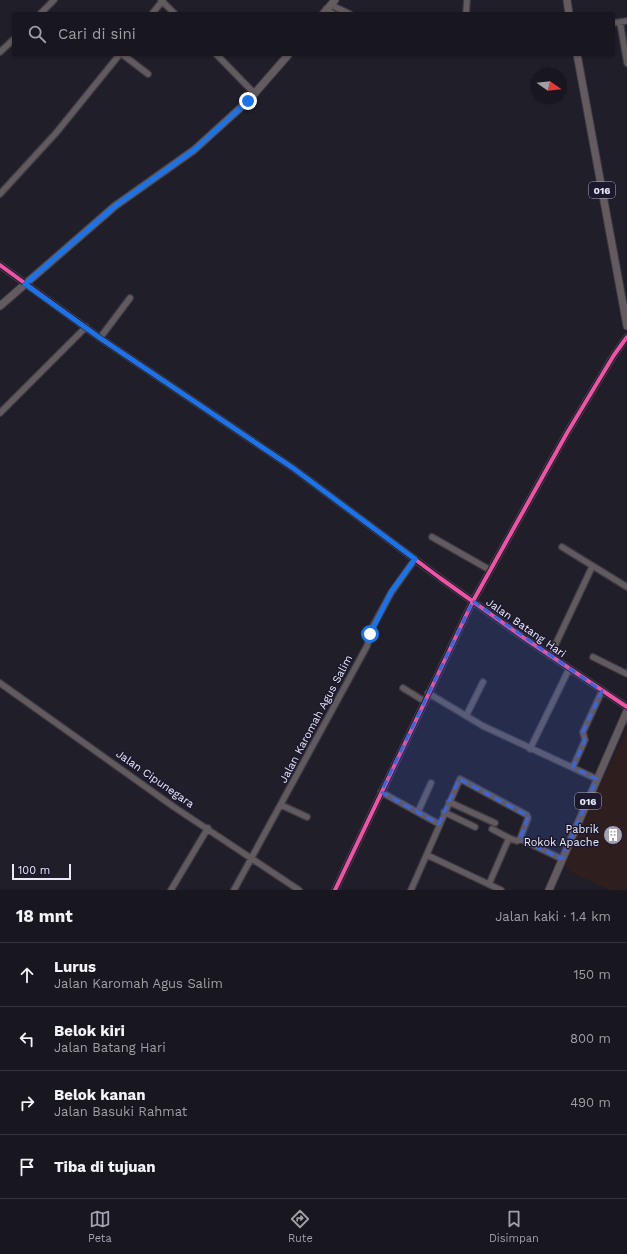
<!DOCTYPE html>
<html lang="id">
<head>
<meta charset="utf-8">
<style>
  body { margin:0; font-family:"Work Sans",sans-serif; background:#25232c; color:#f1f3f6 }
  .compass { position:absolute; left:531px; top:68px; width:36px; height:36px; border-radius:50%; background:#18161f; box-shadow:0 1px 3px #0004; rotate:104deg }
  .scale { position:absolute; left:12px; bottom:10px; width:59px; box-sizing:border-box; padding-left:4px; border:2px solid #eae9f8; border-top:0; font-size:11px; line-height:14px; white-space:nowrap; color:#eae9f8; -webkit-text-stroke:3px #1c192e; paint-order:stroke }
  .stop { position:absolute; width:12px; height:12px; margin:-9px; border:3px solid #1a73e8; border-radius:50%; background:#fff }
  .stop.end { background:#1a73e8; border-color:#fff; box-shadow:0 1px 4px #0008 }
  .list { margin:0; padding:0; list-style:none }
  h2 { display:flex; justify-content:space-between; align-items:center; height:52px; margin:0; padding:0 16px; font-size:17px }
  h2 small { font-size:13px; font-weight:400; color:#9f9fa4 }
  .list li { display:grid; grid-template-columns:26px 1fr auto; gap:12px; align-items:center; box-sizing:border-box; height:64px; padding:0 16px; border-top:1px solid #36353d }
  .list b { display:block; font-size:15px; white-space:nowrap }
  .list p { margin:0; font-size:13px; white-space:nowrap; color:#9f9fa4 }
  .list em { font-size:13px; font-style:normal; color:#9f9fa4 }
  .icon { flex:none; width:22px; height:22px; fill:none; stroke:currentColor; stroke-width:2; stroke-linecap:round; stroke-linejoin:round }
  .map { position:relative; flex:none; width:627px; height:890px; overflow:hidden }
  .search { position:absolute; background:#18161f; box-shadow:0 1px 3px #0004; left:12px; right:12px; top:12px; height:44px; display:flex; align-items:center; gap:10px; box-sizing:border-box; padding:0 14px; border-radius:4px; color:#9f9fa4; font-size:15px }
  .sheet { height:308px; background:#18161f }
  nav { display:flex; justify-content:space-around; align-items:center; box-sizing:border-box; height:56px; border-top:1px solid #36353d; background:#18161f; font-size:11px; color:#9f9fa4 }
  nav a { display:grid; justify-items:center; gap:2px }
  nav .on { color:#a3a2b0 }
  .map>svg:first-child { display:block }
  .industrial { fill:#2e1e1e }
  .lines { fill:none; stroke-linecap:round; stroke-linejoin:round }
  .minor-casing { stroke:#3d3b45; stroke-width:8 }
  .major-casing { stroke:#3d3b45; stroke-width:9 }
  .minor { stroke:#615a5e; stroke-width:5.5 }
  .major { stroke:#645b61; stroke-width:7 }
  .cycleway-casing { stroke:#1c192e; stroke-width:6 }
  .cycleway { stroke:#f153a3; stroke-width:4 }
  .route { stroke:#1a73e8; stroke-width:5 }
  .marked { fill:#3c65dd; fill-opacity:0.2; stroke:#3c65dd; stroke-width:3; stroke-dasharray:8 5; stroke-linejoin:round }
  .labels { text-anchor:middle; dominant-baseline:central; stroke-width:3; stroke-linejoin:round; paint-order:stroke }
  .shield { fill:#1c192e; stroke:#acabbb; stroke-width:1 }
  .shield-label { font-size:10px; font-weight:bold; fill:#eae9f8 }
  .street-label { font-size:11px; fill:#eae9f8; stroke:#1c192e }
  .poi-label { font-size:11px; fill:#eae9f8; stroke:#1c192e; text-anchor:end }
</style>
</head>
<body>
<div class="map">
<svg width="627" height="890" viewBox="0 0 627 890">
  <rect width="100%" height="100%" fill="#201e29"/>
  <path class="industrial" d="M627 729V890H610L571 872 563 863Z"/>
  <g class="lines">
    <defs>
      <path id="minor" d="M161 0 175 14
        M331 5 350 14
        M326 9 333 14
        M40 14 54 0
        M152 14 163 0
        M466 14 467 0
        M620 22 627 63
        M613 23 627 21
        M0 52 14 39
        M122 54 148 74
        M216 54 255 94
        M0 194 56 133 120 54
        M0 265 100 338 293 468 440 578 524 638 627 707
        M100 338 130 298
        M0 413 86 327
        M432 537 490 570
        M562 547 627 587
        M550 656 592 567
        M593 657 627 674
        M0 683 174 807 299 890
        M403 688 424 701
        M428 693 483 726 597 779
        M466 716 483 682
        M530 749 569 669
        M573 767 585 740 583 732 602 691
        M381 792 439 824
        M449 802 495 823
        M281 805 307 817
        M418 812 431 783
        M444 812 475 827
        M492 829 509 838
        M427 855 501 890
        M489 884 509 838 517 841 520 839
        M171 890 208 828
        M234 890 367 646 373 626 391 593 415 559
        M335 890 473 601 567 433 614 355 627 337
        M411 890 460 779 527 815 528 818 520 839 562 859"/>
      <path id="major" d="M567 0 569 14
        M323 14 335 0
        M577 54 627 326
        M0 306 115 206 194 150 248 101 289 54
        M549 890 627 711"/>
    </defs>
    <use href="#minor" class="minor-casing"/>
    <use href="#major" class="major-casing"/>
    <use href="#minor" class="minor"/>
    <use href="#major" class="major"/>
    <defs>
      <path id="cycleway" d="M0 265 100 338 293 468 440 578 524 638 627 707
        M335 890 473 601 567 433 614 355 627 337"/>
    </defs>
    <use href="#cycleway" class="cycleway-casing"/>
    <use href="#cycleway" class="cycleway"/>
  </g>
  <g class="lines">
    <path class="route" d="M248 101 194 150 115 206 25 284 100 338 293 468 415 559 391 592 370 634"/>
  </g>
  <path class="marked" d="M473 601 602 691 583 732 585 740 573 767 597 779 562 859 520 839 528 816 459 779 439 824 381 792Z"/>
  <defs>
    <symbol id="building-disc" viewBox="-11 -11 22 22"><circle r="9.5" fill="#a3a2b0" stroke="#1c192e"/><path d="M-4-6H4V6H1V3H-1V6H-4ZM-2.5-4.3h1.7v1.8h-1.7ZM.8-4.3h1.7v1.8H.8ZM-2.5-1h1.7V.8h-1.7ZM.8-1h1.7V.8H.8Z" fill="#fff"/></symbol>
  </defs>
  <g fill-rule="evenodd">
    <use href="#building-disc" x="602" y="824" width="22" height="22"/>
  </g>
  <g class="labels">
    <g class="shield">
      <rect x="589" y="182" width="26" height="16" rx="3"/>
      <rect x="575" y="793" width="26" height="16" rx="3"/>
    </g>
    <g class="shield-label">
      <text x="602" y="190">016</text>
      <text x="588" y="801">016</text>
    </g>
    <g class="street-label">
      <text transform="translate(526 628) rotate(35)">Jalan Batang Hari</text>
      <text transform="translate(316 719) rotate(-62)">Jalan Karomah Agus Salim</text>
      <text transform="translate(155 779) rotate(35)">Jalan Cipunegara</text>
    </g>
    <g class="poi-label">
      <text x="599" y="829">Pabrik<tspan x="599" dy="13">Rokok Apache</tspan></text>
    </g>
  </g>
</svg>
<svg class="compass" viewBox="-18 -18 36 36"><path d="M0-13l5 13h-10z" fill="#e53935"/><path d="M0 13l5-13h-10z" fill="#9f9fa4"/></svg>
<div class="scale">100 m</div>
<div class="stop" style="left:370px;top:634px"></div>
<div class="stop end" style="left:248px;top:101px"></div>
<div class="search"><svg class="icon" aria-label="search" viewBox="0 0 24 24"><circle cx="10" cy="10" r="6"/><path d="M15 15l6 6"/></svg>Cari di sini</div>
</div>
<section class="sheet">
<h2>18 mnt<small>Jalan kaki · 1.4 km</small></h2>
<ul class="list">
<li><svg class="icon" aria-label="ahead" viewBox="0 0 24 24"><path d="M12 20V5M6 11l6-6 6 6"/></svg><div><b>Lurus</b><p>Jalan Karomah Agus Salim</p></div><em>150 m</em></li>
<li><svg class="icon" aria-label="left" viewBox="0 0 24 24"><path d="M17 20v-9H6M10 6l-5 5 5 5"/></svg><div><b>Belok kiri</b><p>Jalan Batang Hari</p></div><em>800 m</em></li>
<li><svg class="icon" aria-label="right" viewBox="0 0 24 24"><path d="M7 20v-9h11M14 6l5 5-5 5"/></svg><div><b>Belok kanan</b><p>Jalan Basuki Rahmat</p></div><em>490 m</em></li>
<li><svg class="icon" aria-label="arrive" viewBox="0 0 24 24"><path d="M6 21V4h12l-3 4 3 4H6"/></svg><div><b>Tiba di tujuan</b></div></li>
</ul>
</section>
<nav>
<a class="on"><svg class="icon" aria-label="map" viewBox="0 0 24 24"><path d="M3 6l6-2 6 2 6-2v14l-6 2-6-2-6 2zM9 4v14M15 6v14"/></svg>Peta</a>
<a><svg class="icon" aria-label="directions" viewBox="0 0 24 24"><path d="M12 3l9 9-9 9-9-9zM9 14v-3h6M13 9l2 2-2 2"/></svg>Rute</a>
<a><svg class="icon" aria-label="saved" viewBox="0 0 24 24"><path d="M7 4h10v16l-5-4-5 4z"/></svg>Disimpan</a>
</nav>
</body>
</html>
